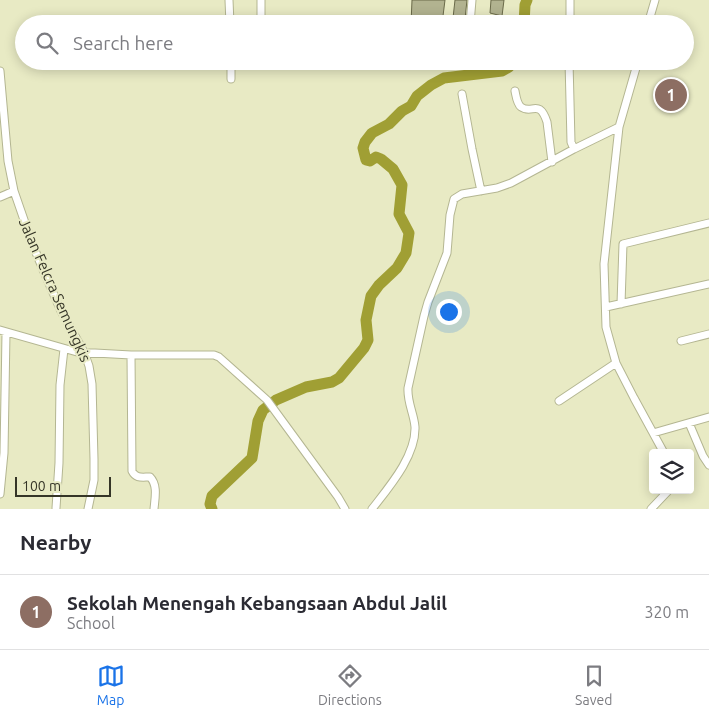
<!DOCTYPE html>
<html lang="en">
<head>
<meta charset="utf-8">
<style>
  body { margin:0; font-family:Ubuntu,sans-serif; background:#f2f2f3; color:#2b2b33 }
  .controls { position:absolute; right:15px; bottom:15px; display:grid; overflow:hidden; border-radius:5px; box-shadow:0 2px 12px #0003 }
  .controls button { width:45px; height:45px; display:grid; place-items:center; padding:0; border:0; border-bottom:1px solid #e1e1e2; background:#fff; color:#2b2b33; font:25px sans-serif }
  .scale { position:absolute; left:15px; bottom:12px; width:96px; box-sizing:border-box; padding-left:5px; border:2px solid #353527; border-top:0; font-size:14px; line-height:18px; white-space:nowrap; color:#353527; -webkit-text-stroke:4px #e8eac4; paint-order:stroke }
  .you { position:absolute; left:448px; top:311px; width:18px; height:18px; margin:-12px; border:4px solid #fff; border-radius:50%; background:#1a73e8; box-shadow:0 0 0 8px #1a73e833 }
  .badge { display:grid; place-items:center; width:32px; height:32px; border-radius:50%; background:#1a73e8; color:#fff; font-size:16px; font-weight:700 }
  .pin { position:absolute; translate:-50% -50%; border:2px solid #fff; box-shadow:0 1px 5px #0006 }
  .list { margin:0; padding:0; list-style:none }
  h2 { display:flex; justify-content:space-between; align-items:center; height:65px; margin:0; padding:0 20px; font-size:21px }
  h2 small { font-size:16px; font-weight:400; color:#7c7c81 }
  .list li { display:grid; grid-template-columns:32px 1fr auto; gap:15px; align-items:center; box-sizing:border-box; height:75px; padding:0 20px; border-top:1px solid #e1e1e2 }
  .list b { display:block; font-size:19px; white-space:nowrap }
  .list p { margin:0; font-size:16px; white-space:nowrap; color:#7c7c81 }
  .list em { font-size:16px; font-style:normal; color:#7c7c81 }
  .icon { flex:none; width:28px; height:28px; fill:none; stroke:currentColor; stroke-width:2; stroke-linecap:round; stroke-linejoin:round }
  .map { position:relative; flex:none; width:709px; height:509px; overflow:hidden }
  .search { position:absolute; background:#fff; box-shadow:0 2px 12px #0003; left:15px; right:15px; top:15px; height:55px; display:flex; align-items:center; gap:12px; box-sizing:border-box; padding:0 18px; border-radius:28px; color:#7c7c81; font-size:19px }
  .sheet { height:140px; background:#fff }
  nav { display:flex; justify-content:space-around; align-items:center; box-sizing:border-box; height:70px; border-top:1px solid #e1e1e2; background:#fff; font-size:14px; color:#7c7c81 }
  nav a { display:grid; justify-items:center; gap:2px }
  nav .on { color:#1a73e8 }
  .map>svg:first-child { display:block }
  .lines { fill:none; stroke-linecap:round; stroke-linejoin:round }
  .river { stroke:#a09f34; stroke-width:11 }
  .building { fill:#b2b390; stroke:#6a6a49 }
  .minor-casing { stroke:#b4b692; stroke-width:9 }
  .minor { stroke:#fff; stroke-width:7 }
  .labels { text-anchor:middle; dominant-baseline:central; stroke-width:4; stroke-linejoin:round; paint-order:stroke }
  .street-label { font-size:15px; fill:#353527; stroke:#e8eac4 }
</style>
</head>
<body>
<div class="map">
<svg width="709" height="509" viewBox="0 0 709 509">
  <rect width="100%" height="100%" fill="#e8eac4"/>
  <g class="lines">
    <path class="river" d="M524 24 525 5 527 0
      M212 509 210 504 212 496 252 458 258 421 263 410 276 400 306 387 332 382 339 378 364 348 368 340 366 320 371 296 379 285 397 268 406 253 409 233 399 214 402 185 393 169 381 159 376 157 370 161 366 160 363 148 365 142 372 133 389 124 402 111 411 106 417 96 431 85 444 78 502 71 509 67 512 61"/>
  </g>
  <path class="building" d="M412 0H445L442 24H411Z
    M455 0H467L465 19 453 18Z
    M491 0H504L502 16 490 13Z"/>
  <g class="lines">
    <defs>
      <path id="minor" d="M229 0 230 24
        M261 0V24
        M470 24 472 0
        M570 24V0
        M648 24 655 0
        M231 61V79
        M262 61V64
        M569 61 571 142 574 149
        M0 71 8 161 14 191 32 243 44 272 61 311 84 352 89 366 92 384 94 459V480L88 509
        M515 91C516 96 517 104 521 107 532 115 539 98 547 122L552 162
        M462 94 472 149 481 191
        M619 127 604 264 606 327 616 363 634 398 664 453
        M0 197 14 191
        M621 304 623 244 709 223
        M606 307 709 284
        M0 330 77 352 131 355H214L219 357 267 400 338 497 345 509
        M681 341 709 334
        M131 355 132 471C136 479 142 477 150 477 158 485 155 498 154 509
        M559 401 616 363
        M689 423 703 456 709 465
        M653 433 709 417
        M0 494 4 453 6 333
        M56 508 59 463 60 385 64 349
        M372 509C389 487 416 456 415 427 414 414 407 402 408 388L424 316 428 302 447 253 450 215 454 199 462 194 497 188 511 183 574 149 619 127 638 61
        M651 509 669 490"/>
    </defs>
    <use href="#minor" class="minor-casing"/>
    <use href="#minor" class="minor"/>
  </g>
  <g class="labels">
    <g class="street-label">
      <text transform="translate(55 290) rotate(66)">Jalan Felcra Semungkis</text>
    </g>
  </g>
</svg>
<div class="controls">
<button><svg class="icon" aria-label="layers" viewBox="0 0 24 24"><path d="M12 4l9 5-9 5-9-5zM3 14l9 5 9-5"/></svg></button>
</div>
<div class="scale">100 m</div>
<div class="you"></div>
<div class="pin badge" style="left:671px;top:95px;background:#8d6e63">1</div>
<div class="search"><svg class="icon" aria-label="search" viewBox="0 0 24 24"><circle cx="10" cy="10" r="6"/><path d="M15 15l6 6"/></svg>Search here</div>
</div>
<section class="sheet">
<h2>Nearby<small></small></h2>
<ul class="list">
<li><span class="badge" style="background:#8d6e63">1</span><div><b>Sekolah Menengah Kebangsaan Abdul Jalil</b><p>School</p></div><em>320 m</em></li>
</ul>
</section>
<nav>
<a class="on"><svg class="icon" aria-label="map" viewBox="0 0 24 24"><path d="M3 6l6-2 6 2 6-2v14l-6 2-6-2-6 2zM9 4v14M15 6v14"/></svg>Map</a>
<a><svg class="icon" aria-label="directions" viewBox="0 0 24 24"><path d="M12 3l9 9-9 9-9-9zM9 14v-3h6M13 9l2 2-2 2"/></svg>Directions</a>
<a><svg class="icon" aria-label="saved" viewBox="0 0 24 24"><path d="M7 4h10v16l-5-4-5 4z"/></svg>Saved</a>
</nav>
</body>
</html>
